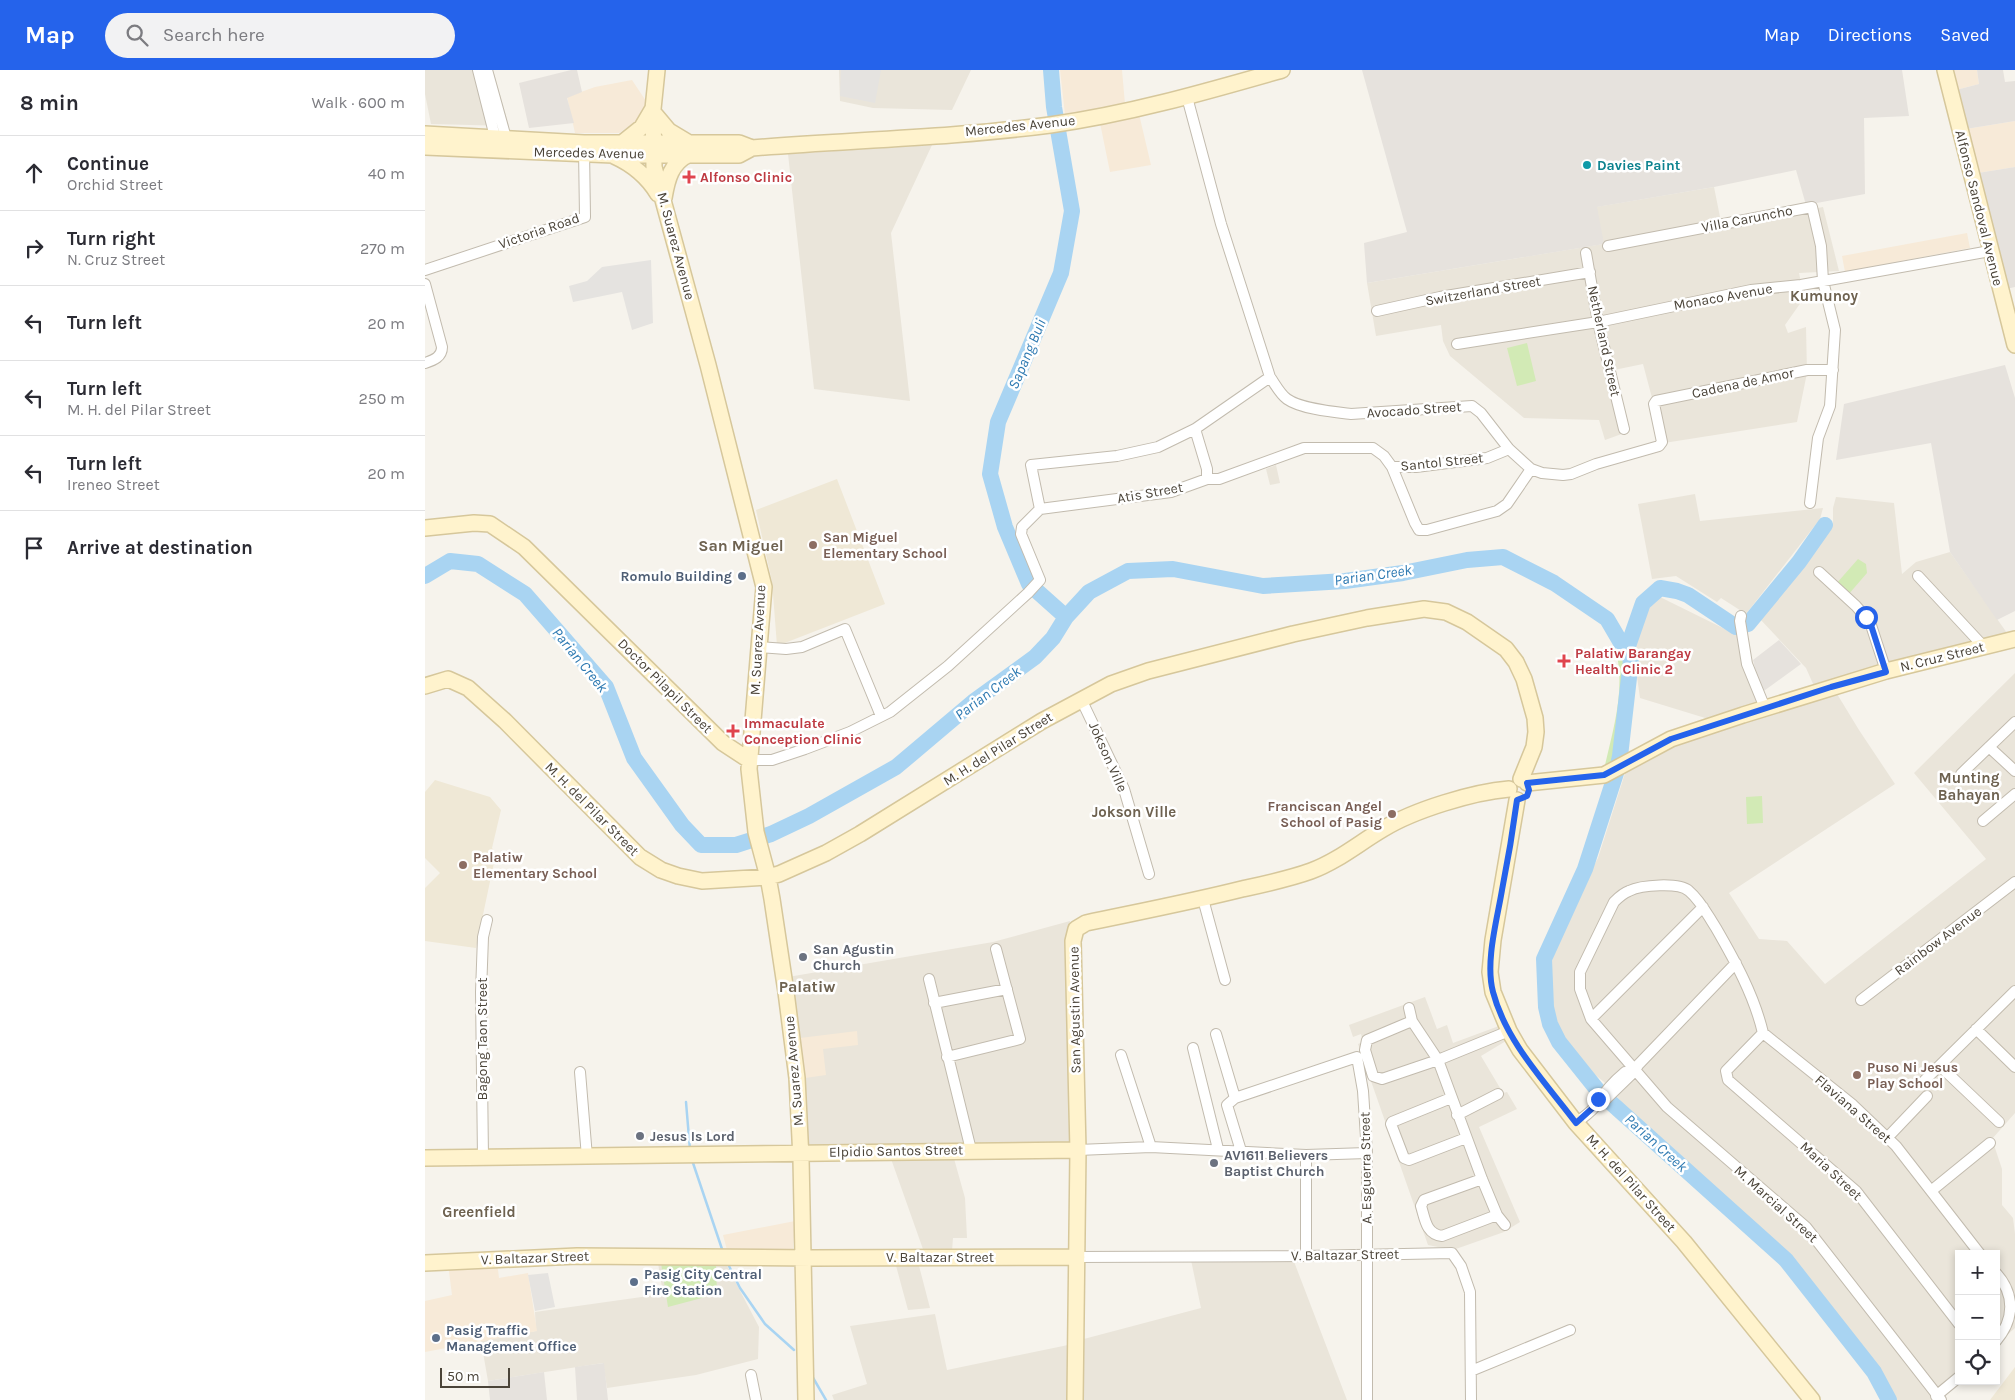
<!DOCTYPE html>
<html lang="en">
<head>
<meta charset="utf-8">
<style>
  body { margin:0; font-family:Karla,sans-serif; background:#f2f2f3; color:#2b2b33 }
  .controls { position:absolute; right:15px; bottom:15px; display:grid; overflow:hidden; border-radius:0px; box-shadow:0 2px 8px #0003 }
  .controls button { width:45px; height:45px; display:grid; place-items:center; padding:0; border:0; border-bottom:1px solid #e1e1e2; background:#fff; color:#2b2b33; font:25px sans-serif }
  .scale { position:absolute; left:15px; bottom:12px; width:70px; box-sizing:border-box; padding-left:5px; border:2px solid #4b4439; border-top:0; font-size:14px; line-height:18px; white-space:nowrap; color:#4b4439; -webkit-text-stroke:4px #fff; paint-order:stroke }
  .stop { position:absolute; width:15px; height:15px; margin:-11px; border:4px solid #2563eb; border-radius:50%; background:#fff }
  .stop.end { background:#2563eb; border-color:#fff; box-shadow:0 1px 5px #0008 }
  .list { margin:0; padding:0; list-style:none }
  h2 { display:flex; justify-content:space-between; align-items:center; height:65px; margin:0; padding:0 20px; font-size:21px }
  h2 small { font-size:16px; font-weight:400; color:#7c7c81 }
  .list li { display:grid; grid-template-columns:32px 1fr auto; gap:15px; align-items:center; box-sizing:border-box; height:75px; padding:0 20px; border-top:1px solid #e1e1e2 }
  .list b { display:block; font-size:19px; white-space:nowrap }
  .list p { margin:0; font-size:16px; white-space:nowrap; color:#7c7c81 }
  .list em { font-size:16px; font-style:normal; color:#7c7c81 }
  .icon { flex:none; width:28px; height:28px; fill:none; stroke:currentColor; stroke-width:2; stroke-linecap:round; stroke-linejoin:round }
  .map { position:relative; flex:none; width:1590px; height:1330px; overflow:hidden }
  header { display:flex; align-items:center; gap:30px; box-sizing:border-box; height:70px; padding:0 25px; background:#2563eb; color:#fff }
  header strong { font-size:24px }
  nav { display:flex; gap:28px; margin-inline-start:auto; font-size:18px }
  .search { width:350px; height:45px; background:#f2f2f3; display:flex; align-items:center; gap:12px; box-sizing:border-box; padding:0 18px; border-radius:28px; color:#7c7c81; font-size:19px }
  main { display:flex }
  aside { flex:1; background:#fff }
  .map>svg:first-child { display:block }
  .residential { fill:#eae5da }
  .commercial { fill:#f7ead8 }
  .industrial { fill:#e6e2dd }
  .education { fill:#efe8d6 }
  .green { fill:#d2eab5 }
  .parking { fill:#e5e3e0 }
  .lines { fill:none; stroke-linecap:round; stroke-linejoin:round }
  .stream { stroke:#a9d4f2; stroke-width:2.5 }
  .river { stroke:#a9d4f2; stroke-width:16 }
  .street-casing { stroke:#c2bbae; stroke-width:12 }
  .secondary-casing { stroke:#d6c79b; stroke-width:18 }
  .street { stroke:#fff; stroke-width:10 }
  .secondary { stroke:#fff3cd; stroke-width:15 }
  .route { stroke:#2563eb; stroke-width:6 }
  .culture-dot { fill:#0f9aa8; stroke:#fff; stroke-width:2 }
  .health-dot { fill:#e0444e; stroke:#fff; stroke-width:2 }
  .education-dot { fill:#8d6e63; stroke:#fff; stroke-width:2 }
  .service-dot { fill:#5c6f8a; stroke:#fff; stroke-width:2 }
  .worship-dot { fill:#6b7280; stroke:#fff; stroke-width:2 }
  .labels { text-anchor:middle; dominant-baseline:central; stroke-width:5; stroke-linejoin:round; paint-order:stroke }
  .street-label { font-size:14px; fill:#4b4439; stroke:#fff }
  .culture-label { font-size:14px; font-weight:bold; fill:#0d838f; stroke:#fff; text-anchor:start }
  .health-label { font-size:14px; font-weight:bold; fill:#be3a42; stroke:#fff; text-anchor:start }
  .education-label { font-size:14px; font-weight:bold; fill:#785e54; stroke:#fff; text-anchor:start }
  .service-label { font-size:14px; font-weight:bold; fill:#4e5e75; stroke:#fff; text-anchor:start }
  .worship-label { font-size:14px; font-weight:bold; fill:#5b616d; stroke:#fff; text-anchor:start }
  .neighbourhood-label { font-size:15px; font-weight:bold; fill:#6e6250; stroke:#fff }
  .water-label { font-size:15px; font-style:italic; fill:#2e7ab2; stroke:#fff }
  .quarter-label { font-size:16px; font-weight:bold; fill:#6e6250; stroke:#fff }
</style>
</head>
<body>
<header>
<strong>Map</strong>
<div class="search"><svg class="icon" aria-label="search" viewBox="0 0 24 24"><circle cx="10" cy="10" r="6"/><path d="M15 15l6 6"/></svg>Search here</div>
<nav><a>Map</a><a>Directions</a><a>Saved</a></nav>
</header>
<main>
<aside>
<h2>8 min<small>Walk · 600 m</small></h2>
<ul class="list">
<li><svg class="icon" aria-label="ahead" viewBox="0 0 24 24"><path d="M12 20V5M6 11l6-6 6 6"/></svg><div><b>Continue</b><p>Orchid Street</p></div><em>40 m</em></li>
<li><svg class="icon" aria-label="right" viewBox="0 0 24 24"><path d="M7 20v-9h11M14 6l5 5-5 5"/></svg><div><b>Turn right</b><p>N. Cruz Street</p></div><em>270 m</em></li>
<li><svg class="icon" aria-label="left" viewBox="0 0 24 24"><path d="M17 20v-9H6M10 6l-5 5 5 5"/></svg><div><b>Turn left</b></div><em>20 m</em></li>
<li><svg class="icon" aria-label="left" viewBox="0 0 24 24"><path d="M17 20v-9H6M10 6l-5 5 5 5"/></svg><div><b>Turn left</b><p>M. H. del Pilar Street</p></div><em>250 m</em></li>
<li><svg class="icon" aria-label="left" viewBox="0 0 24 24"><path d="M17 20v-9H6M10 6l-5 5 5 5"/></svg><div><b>Turn left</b><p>Ireneo Street</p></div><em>20 m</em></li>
<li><svg class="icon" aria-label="arrive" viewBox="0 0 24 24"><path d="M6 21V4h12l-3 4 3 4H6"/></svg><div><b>Arrive at destination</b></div></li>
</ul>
</aside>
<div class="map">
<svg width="1590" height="1330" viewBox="0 0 1590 1330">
  <rect width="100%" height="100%" fill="#f6f3ec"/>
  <path class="residential" d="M0 0H68L84 56 6 54 0 24Z
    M414 0H546L527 40 448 38 415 31Z
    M507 75 466 163 485 331 389 319 363 84Z
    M1289 117 1297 157 1398 137 1414 201 1374 203 1379 228 1360 255 1363 263 1381 257 1382 303 1372 352 1239 373 1218 294 1189 300 1205 361 1180 370 1174 350 1099 348 1025 286 1018 271 1016 255 951 266 942 213 1178 174 1171 137Z
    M851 395 855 413 845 415 841 399Z
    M1270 424 1275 451 1398 438 1395 449 1321 544 1296 528 1292 532 1251 506 1227 509 1213 434Z
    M1411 427 1469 433 1477 504 1491 492 1525 482 1582 563 1389 616 1381 598 1335 549 1378 495 1408 453V438Z
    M1235 527 1314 566 1337 635 1290 651 1215 628 1208 578 1224 537Z
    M1590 603V1043L1567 1069 1577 1099V1135L1588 1148 1590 1164V1258L1571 1275V1184H1534V1310L1512 1330H1472L1426 1267 1356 1177 1225 1065 1179 1012 1163 999 1139 967 1132 951 1124 923 1126 893 1149 834 1173 788 1202 697 1225 683 1409 619 1434 660 1470 714 1304 823 1334 869 1362 871 1400 914 1561 789 1489 703Z
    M645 851 646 973 651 1077 383 1076 363 907 568 872Z
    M1000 927 1012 959 1022 955 1028 973 1074 956 1081 971 1056 986 1078 1023 1082 1022 1092 1039 1054 1057 1095 1152 1079 1162 1028 1180 1003 1175 974 1092 963 1054H961L933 974 938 972 936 964 928 967 924 955Z
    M528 1085 540 1128 542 1168H528L527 1181 499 1182 465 1086Z
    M868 1189 922 1330H656L655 1270 776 1238 766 1190Z
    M300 1192 334 1257 333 1289 271 1305 182 1318 178 1293 63 1311 56 1271 111 1261 110 1242 238 1224 233 1193Z
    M470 1192H493L505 1238 483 1240Z
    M510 1244 522 1300 643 1275 644 1330H409L407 1325 442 1314 425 1256Z"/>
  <path class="commercial" d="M635 0H697L700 34 640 45Z
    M1525 0H1552L1554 14 1531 20Z
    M207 10 223 34 210 52 194 63H150L142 27 170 17Z
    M714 44 726 95 685 102 675 53Z
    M1590 51V97L1553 103 1541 59Z
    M1542 163 1545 178 1420 202 1417 186Z
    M432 961 433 975 398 979 401 1005 380 1008 375 968Z
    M370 1151 368 1179 302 1180 298 1165Z
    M72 1191 74 1208 103 1203 112 1261 0 1282V1231L27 1225 23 1194Z"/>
  <path class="industrial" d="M146 0H152L157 22 142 28 149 53 104 58 94 13Z
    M937 0H1477L1484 46 1439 48 1440 124 1381 135 1371 100 1289 117 1172 137 1179 174 942 213 939 173 982 162Z
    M1552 0H1578L1580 12 1590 11V51L1541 59 1531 20 1554 14Z
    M1590 97V217L1581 219 1553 103Z
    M1580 295 1590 328V541L1572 550 1525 482 1506 373 1411 390 1419 334Z
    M1354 570 1376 594 1336 623 1328 590Z
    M179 1293 183 1330H152L150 1297Z
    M119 1302 122 1330H65L63 1311Z"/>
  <path class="education" d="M412 409 460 534 352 576 347 511 331 440Z
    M10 710 65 727 76 740 67 778 71 783 51 878 0 871V818L15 803 0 788V722Z
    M1590 1297V1330H1565Z"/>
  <path class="green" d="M1102 273 1111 311 1092 316 1082 278Z
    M1433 489 1441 494 1442 503 1423 525 1411 514Z
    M1193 573C1212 611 1194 653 1187 692L1180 695C1189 656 1202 613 1189 575Z
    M1337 726 1338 753 1322 754 1321 727Z
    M236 1193H291L292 1224 243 1237Z"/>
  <path class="parking" d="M416 0H456L450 33 415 26Z
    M226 190 228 253 207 260 197 222 148 232 144 216 162 211 177 197Z
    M123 1203 130 1237 110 1241 103 1205Z"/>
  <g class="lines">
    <path class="stream" d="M261 1032 265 1080
      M267 1090 298 1182
      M302 1192 315 1218 340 1254 369 1280
      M387 1306 401 1330"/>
    <path class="river" d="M626 0 629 37 647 141 636 203 573 352 565 404 580 457 604 514 641 547
      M0 506 25 491 53 494 100 524 181 617 209 688 257 755 276 775H311L346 764 384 746 471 697 548 632 610 587 628 568 641 547 664 522 703 501 748 499 838 516 920 511 978 503 1042 490 1078 487 1129 513 1182 549 1206 590 1195 686 1192 700 1160 799 1119 889 1121 937 1125 954 1134 972 1174 1022 1361 1190 1449 1302 1464 1330
      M1201 582 1218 533 1235 518 1252 521 1263 525 1311 557 1323 554 1374 492 1400 455"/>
    <defs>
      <path id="street" d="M53 0 70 67
        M62 0 81 68
        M762 27 796 154 845 307C850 314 855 324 862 329 876 339 909 342 926 344L1047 336 1056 343 1084 379 1106 399 1117 403 1138 405 1146 404 1171 394 1234 376 1237 372 1229 334 1231 331 1382 300H1408
        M1183 176 1387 137 1396 176 1398 211 1410 260 1405 336 1393 368 1385 433
        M1161 183 1173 252 1199 359
        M0 200 160 147 159 79
        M0 214 17 277C17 287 9 290 0 293
        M952 241 1015 227 1165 202
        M1032 274 1173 252 1326 220 1376 215 1565 181
        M770 359 782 399V409
        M967 397H991L1062 388 1084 379
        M615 439 746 422 782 409H794L879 378H948L959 386 967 397 990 453 994 460H1002L1072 441 1082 434 1106 399
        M615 439 606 395 692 386 733 377 770 359 845 307
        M1394 502 1431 536 1445 552 1461 601
        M1493 506 1559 577
        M1316 546 1315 551 1322 594 1340 638
        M335 577 361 579 377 577 420 559 456 646
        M656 629 699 719 724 804
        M1564 677 1590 701
        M324 690H347L380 679 425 662 465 642 523 596 603 523 615 510 596 464 597 457 615 439
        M1536 704 1590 652
        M1558 751 1590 724
        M778 829 800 910
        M504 909 546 1080
        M1436 930 1590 812
        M509 933 582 919
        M984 938 987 951 1013 990 1057 1109 1072 1145 1080 1155
        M1166 949 1278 837
        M987 951 942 970 940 980 948 1006 957 1009 1013 990 1084 961
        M1551 959 1590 997
        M1338 963 1301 1001 1303 1010 1431 1121 1534 1254
        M791 964 810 1028
        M768 978 793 1079
        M696 985 726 1077
        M522 987 595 969 571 879
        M1515 996 1574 1052
        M155 1002 162 1087
        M1499 1011 1590 921
        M1026 1028 967 1052 966 1054 979 1088 984 1090 1041 1068
        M1172 1034 1178 1032 1210 1001 1213 995 1311 893
        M1032 1045 1073 1024
        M1151 1053C1157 1048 1168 1041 1172 1034 1179 1022 1188 1012 1200 1002
        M1462 1068 1502 1026
        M653 1080 726 1077 881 1085 942 1083
        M816 1081 802 1035 810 1028 932 987 938 1021 942 1083V1330
        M881 1085V1186
        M58 1088 56 922 58 867 62 850
        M1057 1109 999 1130 996 1136C1000 1149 1001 1164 1017 1166L1072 1145
        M1506 1121 1565 1073
        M652 1187 881 1186 1027 1183 1036 1196 1045 1222 1046 1330
        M1571 1203C1590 1224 1590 1249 1571 1271
        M1046 1301 1145 1260
        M326 1305 331 1330
        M1511 1326 1534 1307
        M1516 1330 1381 1157 1242 1037 1166 949 1155 919V902L1189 832C1194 827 1198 823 1204 821 1216 815 1254 812 1264 821 1276 831 1283 846 1291 858 1310 891 1329 925 1338 963L1428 1035 1471 1076 1555 1184"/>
      <path id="secondary" d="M232 0 228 39 229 97 283 295 339 517 324 699 331 762 343 807 347 829 361 922 372 1008 376 1089 381 1330
        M1520 0 1590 275
        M228 42 244 61 264 73
        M0 64 159 73H314L327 78
        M197 73 217 57 227 40
        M0 77 188 85H314L327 78C426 70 526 68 625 55 704 44 780 22 857 0
        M189 86C207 94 222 106 233 124
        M239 128C242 110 246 92 265 84
        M0 458 49 453 65 454 99 477 298 673 324 690
        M0 616 23 609 43 618 80 651 215 787 236 800 253 806 277 811 343 807 354 804 401 783 435 764 617 651 686 614 723 601 868 564 942 548 999 539 1021 542 1042 552 1081 579 1091 592 1099 609 1110 648 1111 662 1109 677 1096 709
        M1102 713 1179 705 1246 669 1318 645 1461 601 1590 569
        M1092 730 1068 870 1065 902 1068 922 1084 961 1095 980 1151 1053 1259 1172 1387 1330
        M0 1088 653 1080
        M0 1193 152 1186 387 1188 652 1187
        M650 1330 653 1080 648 871 651 859 661 853C713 842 765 832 817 819 840 814 864 809 886 801 913 791 934 773 958 759 989 740 1048 722 1084 719"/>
    </defs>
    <use href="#street" class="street-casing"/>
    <use href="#secondary" class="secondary-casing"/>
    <use href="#street" class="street"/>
    <use href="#secondary" class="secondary"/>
  </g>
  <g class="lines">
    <path class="route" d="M1173 1029 1172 1034 1151 1053C1121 1013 1081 972 1068 922 1060 892 1072 850 1077 820 1083 790 1088 760 1092 730L1102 726 1104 720 1102 713 1179 705 1246 669 1406 617 1461 602 1445 552 1441 547"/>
  </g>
  <circle class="culture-dot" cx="1162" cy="95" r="5"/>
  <g class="health-dot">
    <path d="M261.5 99.5h5v5h5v5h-5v5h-5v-5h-5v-5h5z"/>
    <path d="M1136.5 583.5h5v5h5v5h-5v5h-5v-5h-5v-5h5z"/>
    <path d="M305.5 653.5h5v5h5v5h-5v5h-5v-5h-5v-5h5z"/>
  </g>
  <g class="education-dot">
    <circle cx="388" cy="475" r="5"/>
    <circle cx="967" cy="744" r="5"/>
    <circle cx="38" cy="795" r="5"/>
    <circle cx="1432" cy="1005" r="5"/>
  </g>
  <g class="service-dot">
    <circle cx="317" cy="506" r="5"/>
    <circle cx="209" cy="1212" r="5"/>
    <circle cx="11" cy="1268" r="5"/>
  </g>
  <g class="worship-dot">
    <circle cx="378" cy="887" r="5"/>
    <circle cx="215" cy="1066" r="5"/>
    <circle cx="789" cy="1093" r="5"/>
  </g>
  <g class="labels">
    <g class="street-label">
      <text transform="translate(595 56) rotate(-6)">Mercedes Avenue</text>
      <text transform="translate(164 83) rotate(1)">Mercedes Avenue</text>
      <text transform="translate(1554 138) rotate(76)">Alfonso Sandoval Avenue</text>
      <text transform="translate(1322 149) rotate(-11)">Villa Caruncho</text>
      <text transform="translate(114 161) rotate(-19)">Victoria Road</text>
      <text transform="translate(251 176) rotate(75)">M. Suarez Avenue</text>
      <text transform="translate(1058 221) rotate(-10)">Switzerland Street</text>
      <text transform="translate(1298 227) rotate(-10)">Monaco Avenue</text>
      <text transform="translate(1179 271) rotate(78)">Netherland Street</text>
      <text transform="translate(1318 313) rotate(-12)">Cadena de Amor</text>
      <text transform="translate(989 340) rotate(-4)">Avocado Street</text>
      <text transform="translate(1017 392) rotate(-6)">Santol Street</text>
      <text transform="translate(725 423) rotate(-10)">Atis Street</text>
      <text transform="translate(333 570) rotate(-87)">M. Suarez Avenue</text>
      <text transform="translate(1517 587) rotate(-14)">N. Cruz Street</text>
      <text transform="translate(240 616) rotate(45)">Doctor Pilapil Street</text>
      <text transform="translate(573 679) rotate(-32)">M. H. del Pilar Street</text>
      <text transform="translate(683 687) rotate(66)">Jokson Ville</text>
      <text transform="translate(167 739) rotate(45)">M. H. del Pilar Street</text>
      <text transform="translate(1513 871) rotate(-37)">Rainbow Avenue</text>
      <text transform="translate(650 940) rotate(-91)">San Agustin Avenue</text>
      <text transform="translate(57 969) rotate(-90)">Bagong Taon Street</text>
      <text transform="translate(369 1001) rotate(-95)">M. Suarez Avenue</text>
      <text transform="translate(1428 1039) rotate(41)">Flaviana Street</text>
      <text transform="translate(471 1081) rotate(-1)">Elpidio Santos Street</text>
      <text transform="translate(941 1098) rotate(-91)">A. Esguerra Street</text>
      <text transform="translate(1406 1101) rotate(43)">Maria Street</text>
      <text transform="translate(1206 1113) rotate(48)">M. H. del Pilar Street</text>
      <text transform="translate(1351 1134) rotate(42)">M. Marcial Street</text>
      <text transform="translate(920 1185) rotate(-1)">V. Baltazar Street</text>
      <text x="515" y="1187">V. Baltazar Street</text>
      <text transform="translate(110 1188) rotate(-2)">V. Baltazar Street</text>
    </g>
    <g class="culture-label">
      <text x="1172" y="95">Davies Paint</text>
    </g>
    <g class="health-label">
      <text x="275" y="107">Alfonso Clinic</text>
      <text x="1150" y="583">Palatiw Barangay<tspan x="1150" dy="16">Health Clinic 2</tspan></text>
      <text x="319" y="653">Immaculate<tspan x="319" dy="16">Conception Clinic</tspan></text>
    </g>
    <g class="education-label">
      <text x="398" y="467">San Miguel<tspan x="398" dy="16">Elementary School</tspan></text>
      <text x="957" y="736" text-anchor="end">Franciscan Angel<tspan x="957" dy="16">School of Pasig</tspan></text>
      <text x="48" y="787">Palatiw<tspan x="48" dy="16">Elementary School</tspan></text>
      <text x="1442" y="997">Puso Ni Jesus<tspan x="1442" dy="16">Play School</tspan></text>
    </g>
    <g class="service-label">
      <text x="307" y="506" text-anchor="end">Romulo Building</text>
      <text x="219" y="1204">Pasig City Central<tspan x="219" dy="16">Fire Station</tspan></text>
      <text x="21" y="1260">Pasig Traffic<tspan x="21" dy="16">Management Office</tspan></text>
    </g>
    <g class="worship-label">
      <text x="388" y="879">San Agustin<tspan x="388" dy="16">Church</tspan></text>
      <text x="225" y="1066">Jesus Is Lord</text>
      <text x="799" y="1085">AV1611 Believers<tspan x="799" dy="16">Baptist Church</tspan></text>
    </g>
    <g class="neighbourhood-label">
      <text x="1399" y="226">Kumunoy</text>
      <text x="1544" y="708">Munting<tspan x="1544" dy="17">Bahayan</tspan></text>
      <text x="709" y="742">Jokson Ville</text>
      <text x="54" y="1142">Greenfield</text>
    </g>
    <g class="water-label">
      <text transform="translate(602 284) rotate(-67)">Sapang Buli</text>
      <text transform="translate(948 505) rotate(-8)">Parian Creek</text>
      <text transform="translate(155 590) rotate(51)">Parian Creek</text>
      <text transform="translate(563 623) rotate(-37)">Parian Creek</text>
      <text transform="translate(1231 1073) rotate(42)">Parian Creek</text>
    </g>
    <g class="quarter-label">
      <text x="316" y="475">San Miguel</text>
      <text x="382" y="916">Palatiw</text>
    </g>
  </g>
</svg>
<div class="controls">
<button>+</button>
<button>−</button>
<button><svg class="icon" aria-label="locate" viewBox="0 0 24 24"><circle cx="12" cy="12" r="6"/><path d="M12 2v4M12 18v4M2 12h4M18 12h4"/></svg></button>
</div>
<div class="scale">50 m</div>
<div class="stop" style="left:1441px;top:547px"></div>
<div class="stop end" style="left:1173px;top:1029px"></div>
</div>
</main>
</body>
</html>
